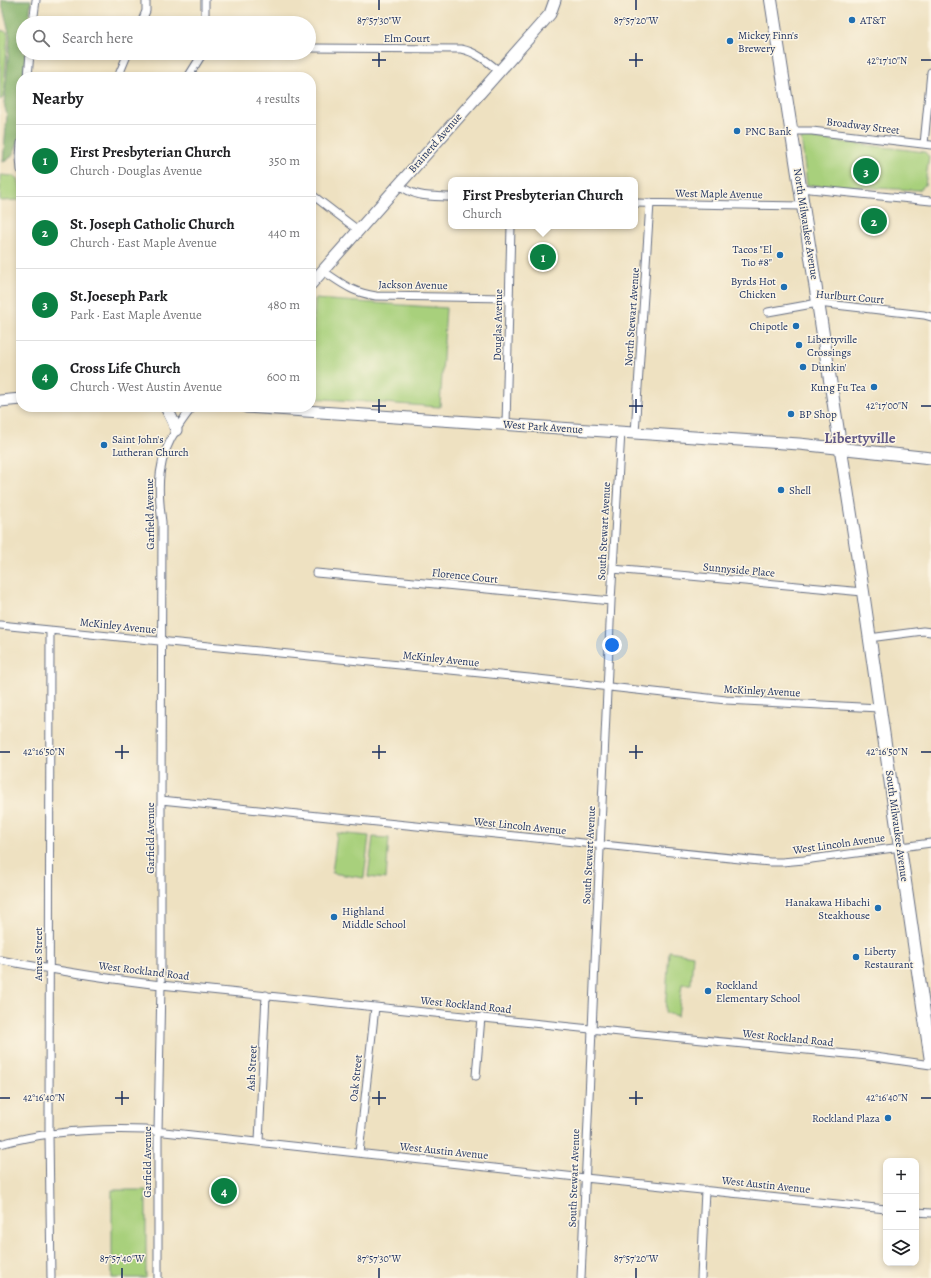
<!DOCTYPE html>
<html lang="en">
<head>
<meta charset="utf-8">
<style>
  body { margin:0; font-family:Alegreya,serif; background:#f2f2f2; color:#202124 }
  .controls { position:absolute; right:12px; bottom:12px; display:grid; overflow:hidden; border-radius:8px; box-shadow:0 2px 6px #0003 }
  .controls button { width:36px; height:36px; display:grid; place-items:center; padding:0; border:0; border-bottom:1px solid #e0e0e0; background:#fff; color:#202124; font:20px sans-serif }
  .you { position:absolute; left:612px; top:645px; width:14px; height:14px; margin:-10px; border:3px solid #fff; border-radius:50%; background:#1a73e8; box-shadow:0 0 0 6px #1a73e833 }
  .badge { display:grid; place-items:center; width:26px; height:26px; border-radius:50%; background:#0b8043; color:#fff; font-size:13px; font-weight:700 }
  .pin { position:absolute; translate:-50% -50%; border:2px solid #fff; box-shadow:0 1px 4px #0006 }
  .popup { position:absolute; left:448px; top:177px; width:190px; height:52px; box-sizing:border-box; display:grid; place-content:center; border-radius:8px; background:#fff; filter:drop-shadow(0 1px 3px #0005); font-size:13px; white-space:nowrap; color:#757577 }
  .popup b { font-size:15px; color:#202124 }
  .popup::after { content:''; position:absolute; left:50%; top:100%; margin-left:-8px; border:8px solid transparent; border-top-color:#fff }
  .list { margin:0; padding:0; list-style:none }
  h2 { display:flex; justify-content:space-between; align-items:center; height:52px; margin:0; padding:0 16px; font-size:17px }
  h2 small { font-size:13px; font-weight:400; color:#757577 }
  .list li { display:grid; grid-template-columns:26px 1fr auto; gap:12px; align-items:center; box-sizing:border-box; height:72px; padding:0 16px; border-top:1px solid #e0e0e0 }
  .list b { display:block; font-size:15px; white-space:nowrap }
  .list p { margin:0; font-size:13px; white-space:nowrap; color:#757577 }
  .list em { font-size:13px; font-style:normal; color:#757577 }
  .icon { flex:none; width:22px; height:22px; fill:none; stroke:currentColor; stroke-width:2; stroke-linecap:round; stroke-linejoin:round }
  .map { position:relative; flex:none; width:931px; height:1278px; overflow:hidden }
  .search { position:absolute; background:#fff; box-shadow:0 2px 6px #0003; left:16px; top:16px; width:300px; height:44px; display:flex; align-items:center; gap:10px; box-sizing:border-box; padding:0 14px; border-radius:22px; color:#757577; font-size:15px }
  .panel { position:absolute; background:#fff; box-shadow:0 2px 6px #0003; left:16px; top:72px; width:300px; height:340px; border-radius:16px }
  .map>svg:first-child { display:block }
  .green { fill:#a8d07c; stroke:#62806d }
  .forest { fill:#86b26c; stroke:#507065 }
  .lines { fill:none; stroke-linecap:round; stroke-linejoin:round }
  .street-casing { stroke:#656d81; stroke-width:9 }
  .secondary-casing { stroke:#656d81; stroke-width:13 }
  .primary-casing { stroke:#656d81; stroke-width:14 }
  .street { stroke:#fff; stroke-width:7 }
  .secondary { stroke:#fff; stroke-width:11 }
  .primary { stroke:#fff; stroke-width:12 }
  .ticks { fill:none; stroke:#1b2f5e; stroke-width:1.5 }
  .poi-dot { fill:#1f6fb2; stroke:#fcf5e5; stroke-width:1.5 }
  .labels { text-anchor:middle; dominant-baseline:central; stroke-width:3; stroke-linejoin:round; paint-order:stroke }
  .poi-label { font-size:11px; fill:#1b2f5e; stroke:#fcf5e5; text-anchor:start }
  .street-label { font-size:11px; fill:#1b2f5e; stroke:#fcf5e5 }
  .district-label { font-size:15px; font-weight:bold; fill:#635b88; stroke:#fcf5e5 }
  .ticks-label { font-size:10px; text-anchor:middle; fill:#1b2f5e; stroke:#fcf5e5; stroke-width:3; stroke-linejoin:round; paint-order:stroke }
</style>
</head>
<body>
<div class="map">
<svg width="931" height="1278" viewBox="0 0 931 1278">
  <rect width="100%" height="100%" fill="#fcf5e5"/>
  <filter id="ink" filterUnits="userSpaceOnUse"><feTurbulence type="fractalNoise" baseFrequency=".025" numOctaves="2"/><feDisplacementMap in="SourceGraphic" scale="8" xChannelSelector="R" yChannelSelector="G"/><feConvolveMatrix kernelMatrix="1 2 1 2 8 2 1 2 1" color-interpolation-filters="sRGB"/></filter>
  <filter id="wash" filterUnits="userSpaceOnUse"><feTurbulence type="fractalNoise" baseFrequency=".012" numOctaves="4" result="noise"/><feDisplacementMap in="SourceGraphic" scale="16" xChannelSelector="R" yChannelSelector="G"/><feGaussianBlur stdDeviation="0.9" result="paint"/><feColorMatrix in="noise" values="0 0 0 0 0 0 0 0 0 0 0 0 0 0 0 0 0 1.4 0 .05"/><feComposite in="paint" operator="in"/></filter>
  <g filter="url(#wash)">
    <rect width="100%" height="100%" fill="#eee1c1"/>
    <path class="green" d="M0 30 7 32 8 36 3 98 0 100Z
      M801 137 925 152 929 157 925 185 919 190 807 185Z
      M0 175 14 176 17 179 18 178 21 190V200L0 201Z
      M315 299 446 308 440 407 311 398V360Z
      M337 833 369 836 364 878 332 873Z
      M373 837 389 838 386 879 368 877Z
      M669 951 693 955 691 984H682L678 1016 665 1013Z
      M112 1190H146V1278H112Z"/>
    <path class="forest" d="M1 0H31L29 23H23V53H26L24 77H21C21 96 26 156 3 162L7 115 4 104 10 37Z"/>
  </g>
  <g filter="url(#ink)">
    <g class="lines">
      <defs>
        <path id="street" d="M205 0V23
          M33 23 36 0
          M141 23 146 11V0
          M309 48 461 49C476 52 487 61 499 71
          M28 77 30 53
          M118 77 128 53
          M188 77 203 53
          M792 131H812L931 145
          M21 143 20 157 21 170
          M924 144 931 72
          M399 185C416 198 431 196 451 197
          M800 188 931 201
          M311 194 358 230
          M635 203 803 206
          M323 271C343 284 351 292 376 296L510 298
          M768 312 818 303 924 315 931 317
          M506 425 511 226
          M635 433 650 203
          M613 569 863 592
          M316 573 404 581 611 601
          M0 625 529 678 726 700 879 708
          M50 630 49 1134 51 1278
          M869 638 923 631 931 632
          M161 800 770 862H782L804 860 931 843
          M0 960C54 970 107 979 161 985L600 1030 868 1056 931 1065
          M476 1076 481 1017
          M259 1141 266 995
          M0 1144C48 1131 96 1128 146 1130L585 1178 886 1209
          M359 1153 375 1007
          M916 1212 931 1213
          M158 1278V1131L161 985V800L162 522C157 486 157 458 178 427 183 420 187 413 193 407
          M581 1278 611 601 621 432
          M701 1278 705 1190"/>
        <path id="secondary" d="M311 284 550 14 555 0
          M0 401 21 399
          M166 407 173 421 176 430
          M246 407 799 444 931 458"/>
        <path id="primary" d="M771 0 863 592 931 1061"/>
      </defs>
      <use href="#street" class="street-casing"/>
      <use href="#secondary" class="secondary-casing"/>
      <use href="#primary" class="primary-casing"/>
      <use href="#street" class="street"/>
      <use href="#secondary" class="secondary"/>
      <use href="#primary" class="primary"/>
    </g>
  </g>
  <path class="ticks" d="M379 0V10M636 0V10M379 53V67M636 53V67M372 60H386M629 60H643M921 60H931M379 399V413M636 399V413M372 406H386M629 406H643M921 406H931M122 745V759M379 745V759M636 745V759M0 752H10M115 752H129M372 752H386M629 752H643M921 752H931M122 1091V1105M379 1091V1105M636 1091V1105M0 1098H10M115 1098H129M372 1098H386M629 1098H643M921 1098H931M122 1268V1278M379 1268V1278M636 1268V1278"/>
  <g class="poi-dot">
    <circle cx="852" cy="20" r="4"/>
    <circle cx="730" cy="41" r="4"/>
    <circle cx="737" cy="131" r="4"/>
    <circle cx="780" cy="255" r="4"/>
    <circle cx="784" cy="287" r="4"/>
    <circle cx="796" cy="326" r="4"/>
    <circle cx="799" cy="345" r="4"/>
    <circle cx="803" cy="367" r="4"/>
    <circle cx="874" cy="387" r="4"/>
    <circle cx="791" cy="414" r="4"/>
    <circle cx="104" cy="445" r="4"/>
    <circle cx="781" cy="490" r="4"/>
    <circle cx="878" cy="908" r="4"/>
    <circle cx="334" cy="917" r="4"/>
    <circle cx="856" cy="957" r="4"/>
    <circle cx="708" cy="991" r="4"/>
    <circle cx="888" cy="1118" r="4"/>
  </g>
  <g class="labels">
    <g class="poi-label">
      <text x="860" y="20">AT&amp;T</text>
      <text x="738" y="35">Mickey Finn's<tspan x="738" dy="13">Brewery</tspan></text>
      <text x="745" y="131">PNC Bank</text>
      <text x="772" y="249" text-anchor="end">Tacos "El<tspan x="772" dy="13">Tio #8"</tspan></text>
      <text x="776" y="281" text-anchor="end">Byrds Hot<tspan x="776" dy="13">Chicken</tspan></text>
      <text x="788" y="326" text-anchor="end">Chipotle</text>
      <text x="807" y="339">Libertyville<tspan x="807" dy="13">Crossings</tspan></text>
      <text x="811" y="367">Dunkin'</text>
      <text x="866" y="387" text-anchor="end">Kung Fu Tea</text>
      <text x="799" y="414">BP Shop</text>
      <text x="112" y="439">Saint John's<tspan x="112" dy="13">Lutheran Church</tspan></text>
      <text x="789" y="490">Shell</text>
      <text x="870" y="902" text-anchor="end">Hanakawa Hibachi<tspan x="870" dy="13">Steakhouse</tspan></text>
      <text x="342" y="911">Highland<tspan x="342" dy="13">Middle School</tspan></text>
      <text x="864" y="951">Liberty<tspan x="864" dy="13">Restaurant</tspan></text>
      <text x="716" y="985">Rockland<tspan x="716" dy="13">Elementary School</tspan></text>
      <text x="880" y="1118" text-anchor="end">Rockland Plaza</text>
    </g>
    <g class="street-label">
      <text x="407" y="38">Elm Court</text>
      <text transform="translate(863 126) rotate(7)">Broadway Street</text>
      <text transform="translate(435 143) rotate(-49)">Brainerd Avenue</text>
      <text transform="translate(719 194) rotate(1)">West Maple Avenue</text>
      <text transform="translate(806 224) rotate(81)">North Milwaukee Avenue</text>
      <text transform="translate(413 285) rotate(1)">Jackson Avenue</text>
      <text transform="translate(850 297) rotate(5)">Hurlburt Court</text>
      <text transform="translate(632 317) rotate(-86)">North Stewart Avenue</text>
      <text transform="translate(498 325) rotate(-89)">Douglas Avenue</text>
      <text transform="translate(543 427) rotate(4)">West Park Avenue</text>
      <text transform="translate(150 514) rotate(-91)">Garfield Avenue</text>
      <text transform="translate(604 531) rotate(-87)">South Stewart Avenue</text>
      <text transform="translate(739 570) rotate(5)">Sunnyside Place</text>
      <text transform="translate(465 576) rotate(6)">Florence Court</text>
      <text transform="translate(118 626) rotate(6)">McKinley Avenue</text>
      <text transform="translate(441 659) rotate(6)">McKinley Avenue</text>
      <text transform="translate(762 691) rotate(3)">McKinley Avenue</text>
      <text transform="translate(520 826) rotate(6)">West Lincoln Avenue</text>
      <text transform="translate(897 826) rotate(82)">South Milwaukee Avenue</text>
      <text transform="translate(150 838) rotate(-90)">Garfield Avenue</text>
      <text transform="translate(839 844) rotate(-8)">West Lincoln Avenue</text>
      <text transform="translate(589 855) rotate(-87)">South Stewart Avenue</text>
      <text transform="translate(38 954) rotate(-90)">Ames Street</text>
      <text transform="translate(144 971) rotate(7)">West Rockland Road</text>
      <text transform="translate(466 1005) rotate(6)">West Rockland Road</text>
      <text transform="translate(788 1038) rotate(6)">West Rockland Road</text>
      <text transform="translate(252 1068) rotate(-87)">Ash Street</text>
      <text transform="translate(356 1078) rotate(-84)">Oak Street</text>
      <text transform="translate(444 1151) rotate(6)">West Austin Avenue</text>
      <text transform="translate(147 1162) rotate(-90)">Garfield Avenue</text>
      <text transform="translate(574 1178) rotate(-88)">South Stewart Avenue</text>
      <text transform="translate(766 1185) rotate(6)">West Austin Avenue</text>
    </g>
    <g class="district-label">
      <text x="860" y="438">Libertyville</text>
    </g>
  </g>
  <g class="ticks-label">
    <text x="379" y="24">87°57'30"W</text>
    <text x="636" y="24">87°57'20"W</text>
    <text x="887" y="64">42°17'10"N</text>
    <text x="887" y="409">42°17'00"N</text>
    <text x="44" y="755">42°16'50"N</text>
    <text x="887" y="755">42°16'50"N</text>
    <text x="44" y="1101">42°16'40"N</text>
    <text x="887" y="1101">42°16'40"N</text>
    <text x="122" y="1262">87°57'40"W</text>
    <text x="379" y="1262">87°57'30"W</text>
    <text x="636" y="1262">87°57'20"W</text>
  </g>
</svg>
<div class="controls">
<button>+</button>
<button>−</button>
<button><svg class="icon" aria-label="layers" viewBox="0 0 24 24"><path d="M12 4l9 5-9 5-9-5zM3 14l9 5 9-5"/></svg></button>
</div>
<div class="you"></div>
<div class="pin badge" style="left:543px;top:257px">1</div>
<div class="popup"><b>First Presbyterian Church</b>Church</div>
<div class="pin badge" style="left:874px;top:221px">2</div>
<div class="pin badge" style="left:866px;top:171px">3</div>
<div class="pin badge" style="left:224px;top:1191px">4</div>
<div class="search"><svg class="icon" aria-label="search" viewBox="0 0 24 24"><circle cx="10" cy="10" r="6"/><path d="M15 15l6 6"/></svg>Search here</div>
<section class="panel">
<h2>Nearby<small>4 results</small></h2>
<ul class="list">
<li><span class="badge">1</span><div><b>First Presbyterian Church</b><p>Church · Douglas Avenue</p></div><em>350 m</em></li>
<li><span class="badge">2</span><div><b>St. Joseph Catholic Church</b><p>Church · East Maple Avenue</p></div><em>440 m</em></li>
<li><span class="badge">3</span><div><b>St.Joeseph Park</b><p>Park · East Maple Avenue</p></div><em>480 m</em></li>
<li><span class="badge">4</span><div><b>Cross Life Church</b><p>Church · West Austin Avenue</p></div><em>600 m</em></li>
</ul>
</section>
</div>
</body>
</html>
